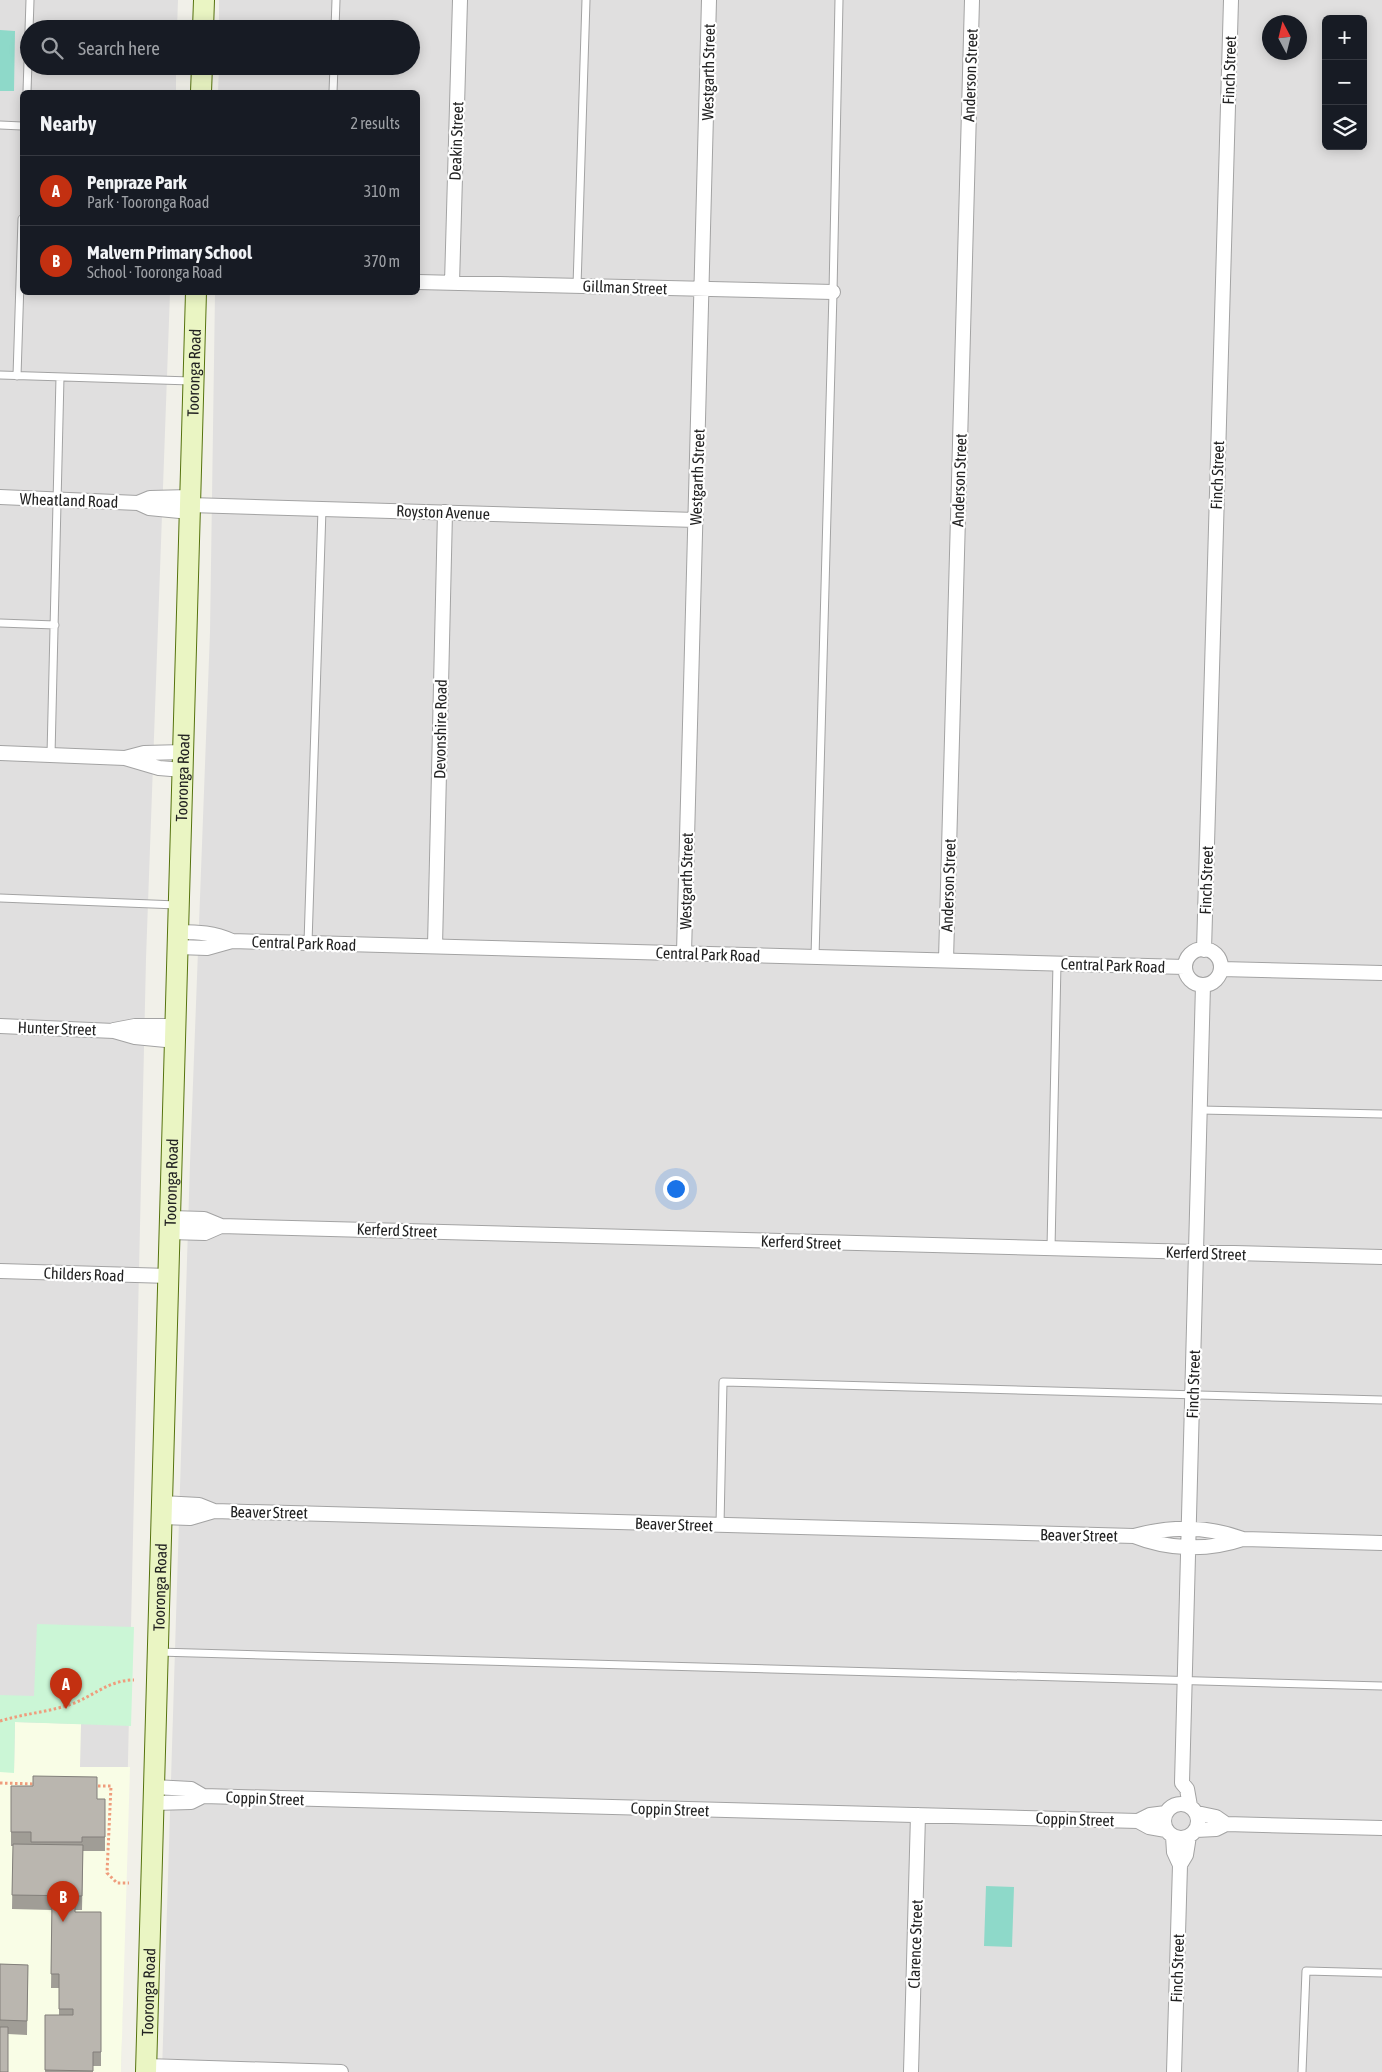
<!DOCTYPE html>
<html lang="en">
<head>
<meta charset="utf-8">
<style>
  body { margin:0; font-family:"Asap Condensed",sans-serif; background:#20242c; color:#f1f3f6 }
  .controls { position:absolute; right:15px; top:15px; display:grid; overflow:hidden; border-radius:8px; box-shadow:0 2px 12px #0003 }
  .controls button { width:45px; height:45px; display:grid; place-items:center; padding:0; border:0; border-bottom:1px solid #363941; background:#171b24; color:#f1f3f6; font:25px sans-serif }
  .compass { position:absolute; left:1262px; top:15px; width:45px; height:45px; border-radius:50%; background:#171b24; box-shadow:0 2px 12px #0003; rotate:353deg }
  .you { position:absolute; left:675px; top:1188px; width:18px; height:18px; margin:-12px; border:4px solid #fff; border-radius:50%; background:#1a73e8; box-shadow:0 0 0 8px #1a73e833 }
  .badge { display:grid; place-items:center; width:32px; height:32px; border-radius:50%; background:#c33011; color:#fff; font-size:16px; font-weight:700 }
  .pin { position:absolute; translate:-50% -41px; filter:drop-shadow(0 1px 2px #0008) }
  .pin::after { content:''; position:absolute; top:26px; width:18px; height:15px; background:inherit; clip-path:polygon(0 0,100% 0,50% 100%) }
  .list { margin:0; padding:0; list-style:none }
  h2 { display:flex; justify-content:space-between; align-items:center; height:65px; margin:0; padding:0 20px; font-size:21px }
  h2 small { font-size:16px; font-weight:400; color:#9ea1a6 }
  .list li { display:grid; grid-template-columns:32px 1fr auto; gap:15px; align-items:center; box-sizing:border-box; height:70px; padding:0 20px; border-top:1px solid #363941 }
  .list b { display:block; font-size:19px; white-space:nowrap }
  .list p { margin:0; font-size:16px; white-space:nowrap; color:#9ea1a6 }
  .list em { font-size:16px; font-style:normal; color:#9ea1a6 }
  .icon { flex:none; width:28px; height:28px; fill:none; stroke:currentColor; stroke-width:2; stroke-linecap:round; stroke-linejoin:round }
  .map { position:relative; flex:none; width:1382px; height:2072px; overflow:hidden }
  .search { position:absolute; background:#171b24; box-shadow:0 2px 12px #0003; left:20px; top:20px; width:400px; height:55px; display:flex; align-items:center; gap:12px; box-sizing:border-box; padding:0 18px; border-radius:28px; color:#9ea1a6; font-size:19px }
  .panel { position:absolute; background:#171b24; box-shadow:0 2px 12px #0003; left:20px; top:90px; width:400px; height:205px; border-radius:8px }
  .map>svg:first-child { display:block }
  .residential { fill:#e0dfdf; fill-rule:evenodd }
  .education { fill:#f9fde6 }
  .park { fill:#cbf6d6 }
  .pitch { fill:#8ed9c9 }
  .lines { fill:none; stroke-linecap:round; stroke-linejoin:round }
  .service-casing { stroke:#a3a3a3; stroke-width:9 }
  .minor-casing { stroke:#a3a3a3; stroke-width:16 }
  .secondary-casing { stroke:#56730e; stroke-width:22 }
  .path { stroke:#ef9c7c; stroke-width:3; stroke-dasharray:2.5 2.5; stroke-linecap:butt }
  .service { stroke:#fff; stroke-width:7 }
  .minor { stroke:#fff; stroke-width:14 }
  .secondary { stroke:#eaf5c3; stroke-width:20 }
  .wall { fill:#a09d96 }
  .building { fill:#bab6af; stroke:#827f7a }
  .labels { text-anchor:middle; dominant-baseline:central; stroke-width:4.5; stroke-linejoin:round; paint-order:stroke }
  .street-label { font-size:16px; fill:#222; stroke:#fff }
</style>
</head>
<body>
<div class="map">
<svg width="1382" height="2072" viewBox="0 0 1382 2072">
  <rect width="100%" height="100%" fill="#f1f0e9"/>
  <path class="residential" d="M0 0H178L177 29H29V66H176V92H22V292L170 293 146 959 121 2072H0Z
    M219 0H1382V2072H162L190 1163 210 632 215 293 418 292V92H218L219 66H411V29H219ZM1326 19H1363V146H1326ZM1270 22H1300V52H1270Z"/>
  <path class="education" d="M15 1722 81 1724 80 1767H130L121 2072H0V1772H14Z"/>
  <path class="park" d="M37 1624 134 1627 131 1726 15 1722 14 1773 0 1772V1695L34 1696Z"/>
  <path class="pitch" d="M0 30 15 31 14 91H0Z
    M986 1886 1014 1887 1012 1947 984 1946Z"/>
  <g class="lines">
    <defs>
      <path id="service" d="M335 29 336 0
        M27 92 30 0
        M333 92 334 66
        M0 125 22 126
        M577 286 586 0
        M0 375 191 381
        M17 376 22 219
        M0 623 55 625
        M51 755 60 377
        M0 898 177 905
        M308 943 322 509
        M815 957 833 292 839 0
        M1200 1110 1382 1114
        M1051 1248 1057 963
        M720 1525 723 1382 1382 1400
        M158 1652 1382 1686
        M1302 2072 1306 1971 1382 1973"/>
      <path id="minor" d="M418 282 833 292
        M452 283 460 0
        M0 497 138 503 150 498 190 497
        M138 503 149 508 190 512
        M190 505 696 520
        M0 753 125 758 159 768 183 770
        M125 758 144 753 184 752
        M179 932C198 932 214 933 232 941L1185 967
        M435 946 445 512
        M178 947 207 948 232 941
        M1185 967a18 18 0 1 1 36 0a18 18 0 1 1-36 0Z
        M1204 950 1231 0
        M684 953 709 0
        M946 960 972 0
        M1221 969 1382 973
        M0 1026 114 1031 135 1037 176 1041
        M114 1030 135 1026H176
        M171 1218 204 1219 221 1226 1382 1257
        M170 1232 205 1233 221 1226
        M0 1271 169 1276
        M162 1503 199 1505 214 1511
        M162 1517 190 1518 214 1511 1134 1536C1170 1526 1208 1526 1243 1539L1382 1543
        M1134 1536C1169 1550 1208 1551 1243 1539
        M154 1787 191 1789 203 1796 1138 1821 1149 1827 1166 1830
        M154 1803 191 1802 203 1796
        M1164 1821a17 17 0 1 1 34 0a17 17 0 1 1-34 0Z
        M1190 1806 1187 1789 1182 1783 1203 985
        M1197 1813 1216 1817 1226 1824
        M1138 1821 1150 1815 1166 1813
        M1196 1830 1216 1829 1226 1824 1382 1828
        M1173 1836 1174 1852 1180 1865 1174 2072
        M1180 1865 1186 1855 1189 1836
        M146 2066 341 2072
        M911 2072 918 1815"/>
      <g id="secondary">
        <path d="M203 29 204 0"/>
        <path d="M201 92 202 66"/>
        <path id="s1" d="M146 2072 196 292"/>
      </g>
    </defs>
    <use href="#service" class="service-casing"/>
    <use href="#minor" class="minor-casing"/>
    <use href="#secondary" class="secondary-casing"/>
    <path class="path" d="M0 1721C23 1714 47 1712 69 1705 93 1697 108 1680 134 1680
      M0 1783 37 1784
      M93 1786H111L107 1873 117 1883H129"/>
    <use href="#service" class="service"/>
    <use href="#minor" class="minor"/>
    <use href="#secondary" class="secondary"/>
  </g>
  <path class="wall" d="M11 1786 97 1799H105V1851H83L82 1910H75V1912H101V2066H93V2072H45V2015H59V1988H51L52 1910 12 1909 13 1846H11Z
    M0 1964 28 1965 27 2035 8 2034 0 2072Z"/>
  <path class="building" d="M33 1776 97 1777V1799H105V1837H82V1842H31V1832H11V1786H33Z
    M13 1844 83 1845 82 1896 12 1895Z
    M52 1898H75V1912H101V2052H93V2071L45 2070V2015H73V2009H59V1974H51Z
    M0 1964 28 1965 27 2021 0 2020Z
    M0 2027H8V2072H0Z"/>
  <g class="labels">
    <g class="street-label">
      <text transform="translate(1229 70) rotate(-88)">Finch Street</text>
      <text transform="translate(708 72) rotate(-89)">Westgarth Street</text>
      <text transform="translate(970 75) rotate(-88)">Anderson Street</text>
      <text transform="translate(456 141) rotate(-88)">Deakin Street</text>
      <text transform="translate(625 287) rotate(2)">Gillman Street</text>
      <text stroke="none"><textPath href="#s1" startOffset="1700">Tooronga Road</textPath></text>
      <text transform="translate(1217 475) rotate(-88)">Finch Street</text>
      <text transform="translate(697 477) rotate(-88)">Westgarth Street</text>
      <text transform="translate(959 480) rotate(-88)">Anderson Street</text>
      <text transform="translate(69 500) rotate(2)">Wheatland Road</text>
      <text transform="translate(443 512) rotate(2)">Royston Avenue</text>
      <text transform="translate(440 729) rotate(-89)">Devonshire Road</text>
      <text stroke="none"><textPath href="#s1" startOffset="1295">Tooronga Road</textPath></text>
      <text transform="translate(1206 880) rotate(-88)">Finch Street</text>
      <text transform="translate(686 881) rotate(-89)">Westgarth Street</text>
      <text transform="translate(948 885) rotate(-88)">Anderson Street</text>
      <text transform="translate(304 943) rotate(2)">Central Park Road</text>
      <text transform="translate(708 954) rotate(2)">Central Park Road</text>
      <text transform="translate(1113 965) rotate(2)">Central Park Road</text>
      <text transform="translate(57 1028) rotate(2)">Hunter Street</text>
      <text stroke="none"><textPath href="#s1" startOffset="890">Tooronga Road</textPath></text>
      <text transform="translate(397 1230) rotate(2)">Kerferd Street</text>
      <text transform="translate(801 1242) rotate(2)">Kerferd Street</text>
      <text transform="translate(1206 1253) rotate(2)">Kerferd Street</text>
      <text transform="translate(84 1274) rotate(2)">Childers Road</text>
      <text transform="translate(1193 1384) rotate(-88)">Finch Street</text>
      <text transform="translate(269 1512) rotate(1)">Beaver Street</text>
      <text transform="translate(674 1524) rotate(2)">Beaver Street</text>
      <text transform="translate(1079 1535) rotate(1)">Beaver Street</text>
      <text stroke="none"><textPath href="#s1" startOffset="485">Tooronga Road</textPath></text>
      <text transform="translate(265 1798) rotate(2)">Coppin Street</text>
      <text transform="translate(670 1809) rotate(2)">Coppin Street</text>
      <text transform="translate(1075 1819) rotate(2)">Coppin Street</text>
      <text transform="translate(915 1944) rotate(-88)">Clarence Street</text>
      <text transform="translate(1177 1968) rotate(-88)">Finch Street</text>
      <text stroke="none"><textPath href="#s1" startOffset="80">Tooronga Road</textPath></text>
    </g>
  </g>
</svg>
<div class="controls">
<button>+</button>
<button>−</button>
<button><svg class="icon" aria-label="layers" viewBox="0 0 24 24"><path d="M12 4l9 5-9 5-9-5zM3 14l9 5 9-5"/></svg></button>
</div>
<svg class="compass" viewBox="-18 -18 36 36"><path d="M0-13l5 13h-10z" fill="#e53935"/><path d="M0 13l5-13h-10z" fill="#9ea1a6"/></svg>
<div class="you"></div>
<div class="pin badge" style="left:66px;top:1709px">A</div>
<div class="pin badge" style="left:63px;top:1922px">B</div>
<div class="search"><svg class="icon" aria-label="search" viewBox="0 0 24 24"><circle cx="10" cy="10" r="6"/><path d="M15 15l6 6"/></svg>Search here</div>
<section class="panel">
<h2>Nearby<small>2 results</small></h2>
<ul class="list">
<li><span class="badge">A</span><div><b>Penpraze Park</b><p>Park · Tooronga Road</p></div><em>310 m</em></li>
<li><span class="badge">B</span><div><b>Malvern Primary School</b><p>School · Tooronga Road</p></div><em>370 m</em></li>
</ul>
</section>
</div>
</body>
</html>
